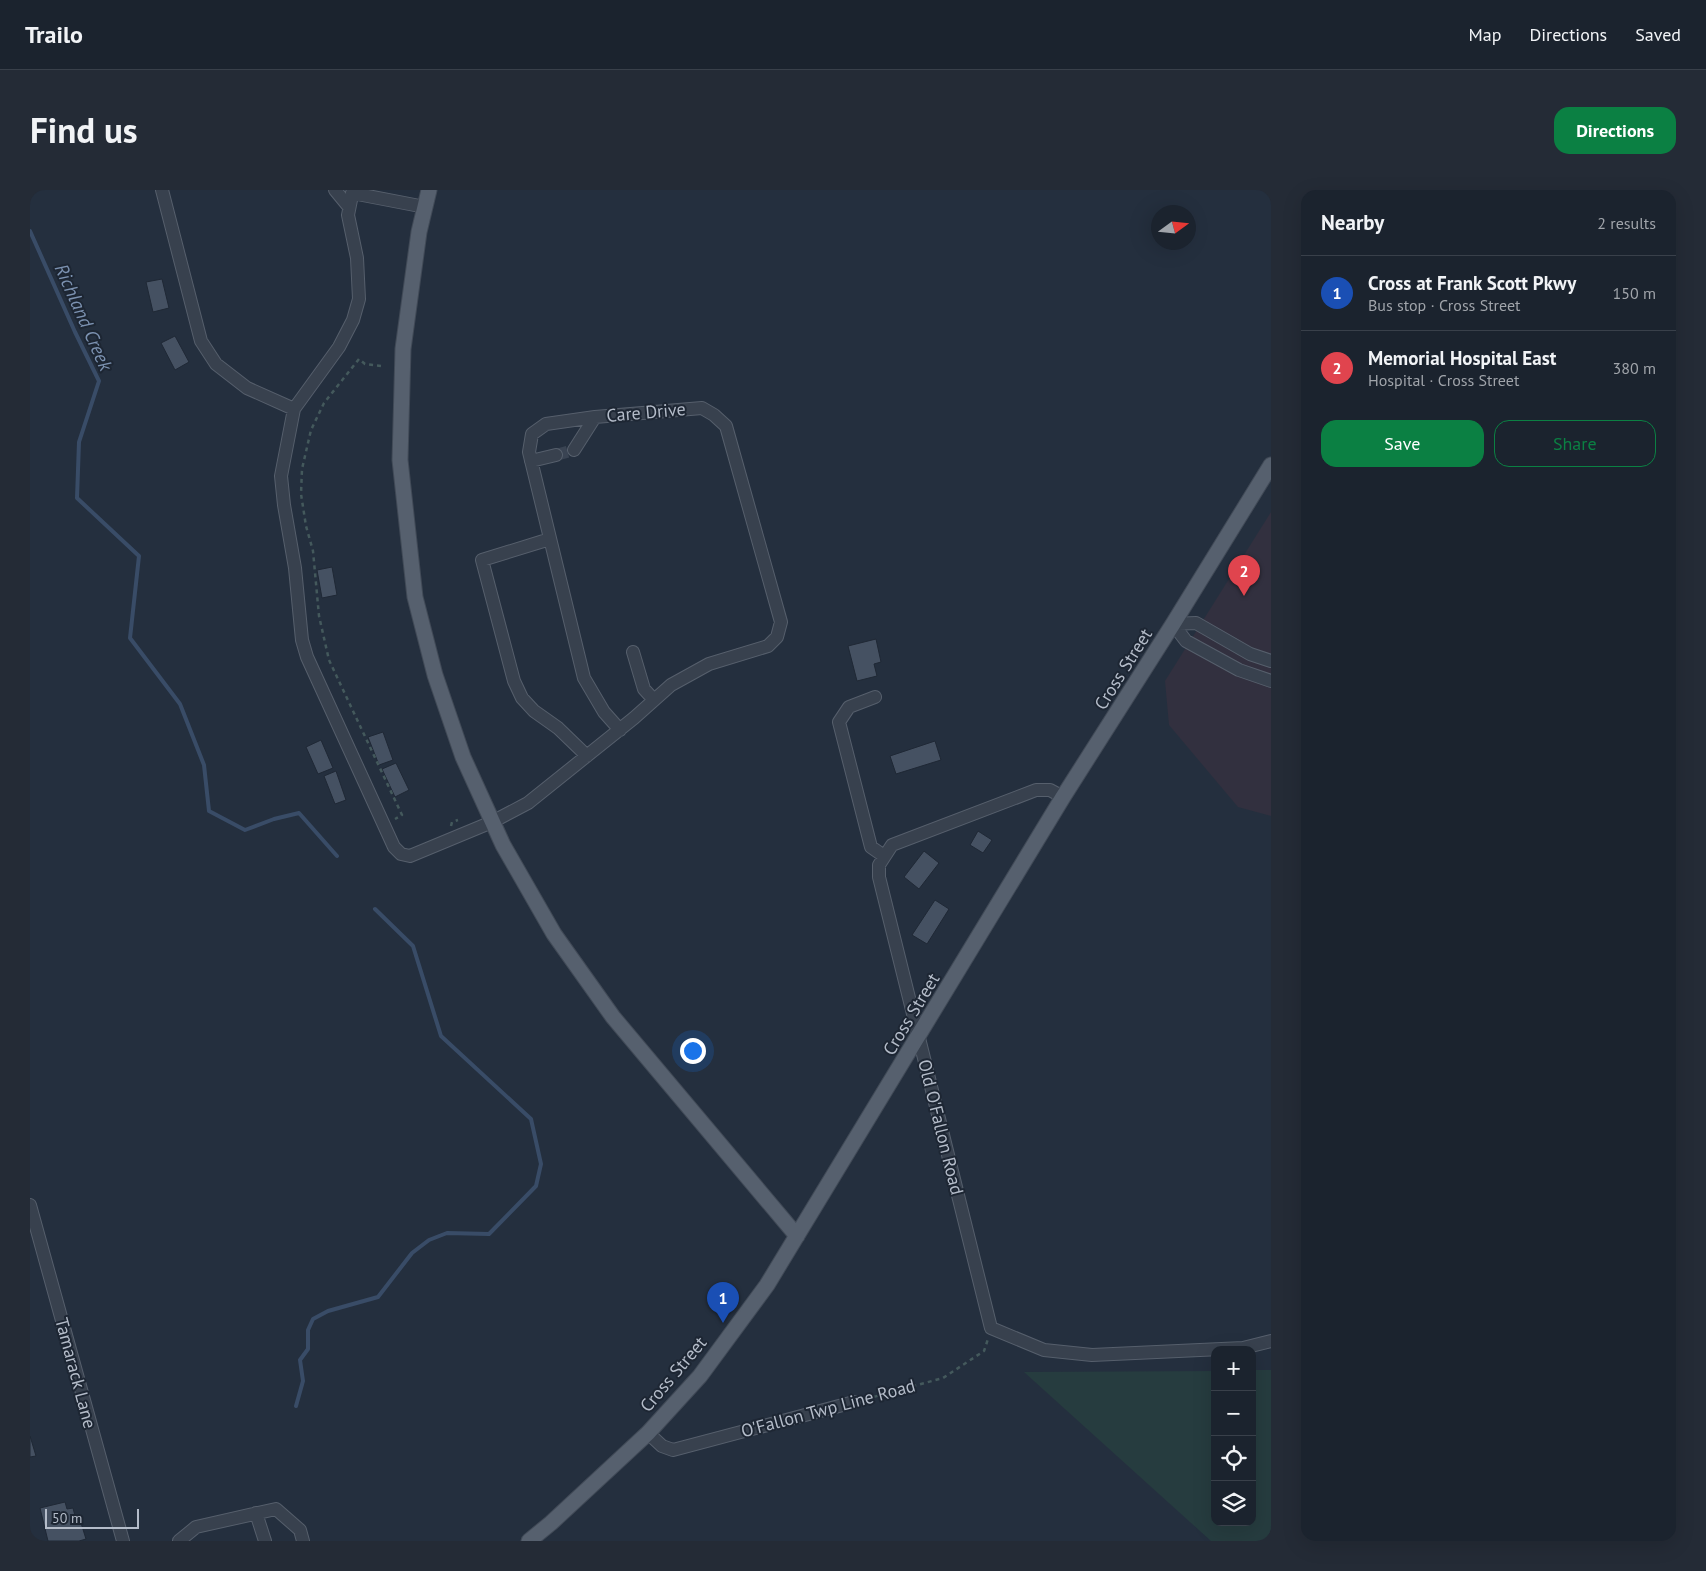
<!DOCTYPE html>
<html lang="en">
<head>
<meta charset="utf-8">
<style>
  body { margin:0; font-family:"PT Sans",sans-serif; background:#242b36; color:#f1f3f6 }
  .controls { position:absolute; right:15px; bottom:15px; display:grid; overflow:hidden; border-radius:10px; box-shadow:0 5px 20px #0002 }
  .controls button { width:45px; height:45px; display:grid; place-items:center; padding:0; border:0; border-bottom:1px solid #39404a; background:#1b232e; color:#f1f3f6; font:25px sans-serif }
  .compass { position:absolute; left:1121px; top:15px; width:45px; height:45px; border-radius:50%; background:#1b232e; box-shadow:0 5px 20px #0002; rotate:75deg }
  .scale { position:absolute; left:15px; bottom:12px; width:94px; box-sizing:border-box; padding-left:5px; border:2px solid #b4bcc9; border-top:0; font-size:14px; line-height:18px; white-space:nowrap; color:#b4bcc9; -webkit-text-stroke:4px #1d2633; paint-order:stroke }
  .you { position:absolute; left:662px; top:860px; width:18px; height:18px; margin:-12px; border:4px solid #fff; border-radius:50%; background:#1a73e8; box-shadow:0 0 0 8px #1a73e833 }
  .badge { display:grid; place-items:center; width:32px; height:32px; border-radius:50%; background:#0b8043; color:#fff; font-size:16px; font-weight:700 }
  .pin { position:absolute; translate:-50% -41px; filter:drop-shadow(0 1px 2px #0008) }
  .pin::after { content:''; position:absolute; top:26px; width:18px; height:15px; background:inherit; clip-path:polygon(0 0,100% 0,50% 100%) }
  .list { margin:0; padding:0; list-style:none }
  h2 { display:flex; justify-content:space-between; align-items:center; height:65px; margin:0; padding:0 20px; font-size:21px }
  h2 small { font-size:16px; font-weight:400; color:#a0a4aa }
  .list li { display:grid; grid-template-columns:32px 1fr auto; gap:15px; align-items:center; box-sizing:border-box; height:75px; padding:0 20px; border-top:1px solid #39404a }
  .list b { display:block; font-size:19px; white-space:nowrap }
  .list p { margin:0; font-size:16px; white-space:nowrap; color:#a0a4aa }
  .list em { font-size:16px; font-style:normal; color:#a0a4aa }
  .actions { display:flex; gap:10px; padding:15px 20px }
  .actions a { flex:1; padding:11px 0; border:1px solid #0b8043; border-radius:15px; text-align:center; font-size:18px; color:#0b8043 }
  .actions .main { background:#0b8043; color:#fff }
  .icon { flex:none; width:28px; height:28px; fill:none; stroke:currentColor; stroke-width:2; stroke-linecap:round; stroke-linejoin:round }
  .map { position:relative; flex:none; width:1241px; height:1351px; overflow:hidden; border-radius:15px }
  header { display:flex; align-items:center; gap:30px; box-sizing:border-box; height:70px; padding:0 25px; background:#1b232e; border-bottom:1px solid #39404a }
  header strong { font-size:24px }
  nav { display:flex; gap:28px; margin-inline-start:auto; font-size:18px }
  .intro { display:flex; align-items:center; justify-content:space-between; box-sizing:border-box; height:120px; padding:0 30px }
  h1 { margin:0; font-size:35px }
  .button { padding:12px 22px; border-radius:15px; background:#0b8043; color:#fff; font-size:18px; font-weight:700 }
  main { display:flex; gap:30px; padding:0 30px }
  aside { flex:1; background:#1b232e; border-radius:15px; box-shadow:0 5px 20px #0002 }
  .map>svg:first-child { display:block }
  .medical { fill:#32303f }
  .green { fill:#263c3f }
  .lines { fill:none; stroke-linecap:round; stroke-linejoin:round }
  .stream { stroke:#394c67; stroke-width:4 }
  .building { fill:#455162; stroke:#1f2835 }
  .minor-tunnel { stroke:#3a4453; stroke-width:12; stroke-dasharray:12 6; stroke-linecap:butt }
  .minor-casing { stroke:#565f6c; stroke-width:14 }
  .major-casing { stroke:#414a57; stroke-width:17 }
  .path { stroke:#44595c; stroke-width:2.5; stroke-dasharray:4 4; stroke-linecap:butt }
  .minor { stroke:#38414e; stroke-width:12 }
  .major { stroke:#56606e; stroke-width:15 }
  .labels { text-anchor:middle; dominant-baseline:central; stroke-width:4; stroke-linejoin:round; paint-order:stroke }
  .street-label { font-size:18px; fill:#b4bcc9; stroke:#1d2633 }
  .water-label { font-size:19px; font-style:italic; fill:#7c92b1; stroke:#1d2633 }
</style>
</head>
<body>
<header>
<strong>Trailo</strong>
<nav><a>Map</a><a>Directions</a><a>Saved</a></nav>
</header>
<div class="intro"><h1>Find us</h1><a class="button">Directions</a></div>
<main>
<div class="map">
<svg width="1241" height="1351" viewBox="0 0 1241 1351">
  <rect width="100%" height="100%" fill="#242f3e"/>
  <path class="medical" d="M1241 322V626L1208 617 1139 535 1135 491Z"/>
  <path class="green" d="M1222 1180H1241V1351H1181L994 1182 1185 1181V1332H1222Z"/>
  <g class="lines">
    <path class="stream" d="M0 4V0
      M0 41 45 142 69 191 49 252 47 308 109 366 100 448 150 514 174 575 179 621 215 640 244 629 269 623 307 666
      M266 1216 273 1191 270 1170 278 1159V1140L283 1129 298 1121 348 1107 382 1063 399 1050 417 1043 459 1044 506 996 511 974 501 929 411 846 383 756 345 719"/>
  </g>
  <path class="building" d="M132 89 139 118 123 122 116 92Z
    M145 146 159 172 145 180 131 153Z
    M302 377 307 405 292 408 287 380Z
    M846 449 851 472 844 474 847 486 827 491 818 456Z
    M353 542 363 570 349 575 338 547Z
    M291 550 303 578 288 584 276 557Z
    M905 551 911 570 866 584 860 566Z
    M366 573 379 600 365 607 352 579Z
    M306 581 316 610 305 614 294 586Z
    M948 641 962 650 953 663 940 655Z
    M894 661 909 673 889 699 874 687Z
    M905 710 919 719 897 754 882 745Z
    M0 1246 6 1266 0 1267Z
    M35 1312 37 1319 43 1318 47 1334 51 1333 56 1349 49 1351H18L10 1318Z"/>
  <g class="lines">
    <path class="minor-tunnel" d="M526 265 544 260"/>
    <defs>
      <path id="minor" d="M132 0 171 151 186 174 217 198 264 219
        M305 0 319 17
        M323 0 318 25 327 68 329 109 323 130 309 157 264 219 251 286 254 315 265 378 272 450 277 467 364 657 371 664 380 666 462 632 498 613 604 528 641 495 679 474 738 456 747 447 751 432 696 236 684 225 672 218 565 227 516 234 502 244 499 262 554 488 574 522 590 540
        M322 3 395 17
        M544 260 565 227
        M501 271 526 265
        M520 349 452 370 484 491 492 508 504 521 528 538 557 566
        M1143 434 1156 451 1209 480 1241 491
        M1143 434 1166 433 1220 464 1241 471
        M603 462 614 499 624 510
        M845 507 819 517 809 532 841 657 854 666
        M1033 607 1020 600H1006L862 655 849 675V687L961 1138 1014 1160 1062 1165 1213 1158 1241 1151
        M0 1015 93 1351
        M618 1243 632 1256 643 1260 824 1212
        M226 1323 235 1351
        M149 1351 166 1337 246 1319 270 1340 273 1351"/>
      <path id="major" d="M399 0 389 42 373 159 370 270 385 407 405 485 433 567 473 655 524 744 583 827 767 1046
        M499 1351 521 1333 618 1243 670 1186 737 1095 1033 607 1143 434 1241 275"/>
    </defs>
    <use href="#minor" class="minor-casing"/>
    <use href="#major" class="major-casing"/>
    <path class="path" d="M351 176 335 174 329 169 294 213 281 240 272 279 271 304 276 336 283 361 289 426 299 470 372 625 365 629
      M421 636 422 632 428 630
      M836 1209 913 1188 954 1161 958 1149"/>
    <use href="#minor" class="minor"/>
    <use href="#major" class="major"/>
  </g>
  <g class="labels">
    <g class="street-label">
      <text transform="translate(616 222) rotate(-5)">Care Drive</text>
      <text transform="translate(1093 479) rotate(-58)">Cross Street</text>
      <text transform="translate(881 824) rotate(-59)">Cross Street</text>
      <text transform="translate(911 937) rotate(76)">Old O'Fallon Road</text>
      <text transform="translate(46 1183) rotate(75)">Tamarack Lane</text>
      <text transform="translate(643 1184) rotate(-50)">Cross Street</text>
      <text transform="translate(798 1218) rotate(-15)">O'Fallon Twp Line Road</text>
    </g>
    <g class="water-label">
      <text transform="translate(54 127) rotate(66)">Richland Creek</text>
    </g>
  </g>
</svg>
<div class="controls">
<button>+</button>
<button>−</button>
<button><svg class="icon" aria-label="locate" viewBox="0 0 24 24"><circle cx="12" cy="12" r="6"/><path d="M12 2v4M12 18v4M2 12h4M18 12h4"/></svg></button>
<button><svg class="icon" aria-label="layers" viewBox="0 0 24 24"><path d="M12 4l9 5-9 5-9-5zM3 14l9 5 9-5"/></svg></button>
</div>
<svg class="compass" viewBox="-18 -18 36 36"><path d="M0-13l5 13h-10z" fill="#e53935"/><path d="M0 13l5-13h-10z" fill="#a0a4aa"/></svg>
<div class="scale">50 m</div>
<div class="you"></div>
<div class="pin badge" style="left:693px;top:1133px;background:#1a4fb4">1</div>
<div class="pin badge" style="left:1214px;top:406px;background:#e0444e">2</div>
</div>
<aside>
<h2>Nearby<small>2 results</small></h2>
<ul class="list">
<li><span class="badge" style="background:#1a4fb4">1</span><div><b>Cross at Frank Scott Pkwy</b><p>Bus stop · Cross Street</p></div><em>150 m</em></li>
<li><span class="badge" style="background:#e0444e">2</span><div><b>Memorial Hospital East</b><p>Hospital · Cross Street</p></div><em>380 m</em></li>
</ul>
<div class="actions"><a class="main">Save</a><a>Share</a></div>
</aside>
</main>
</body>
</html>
